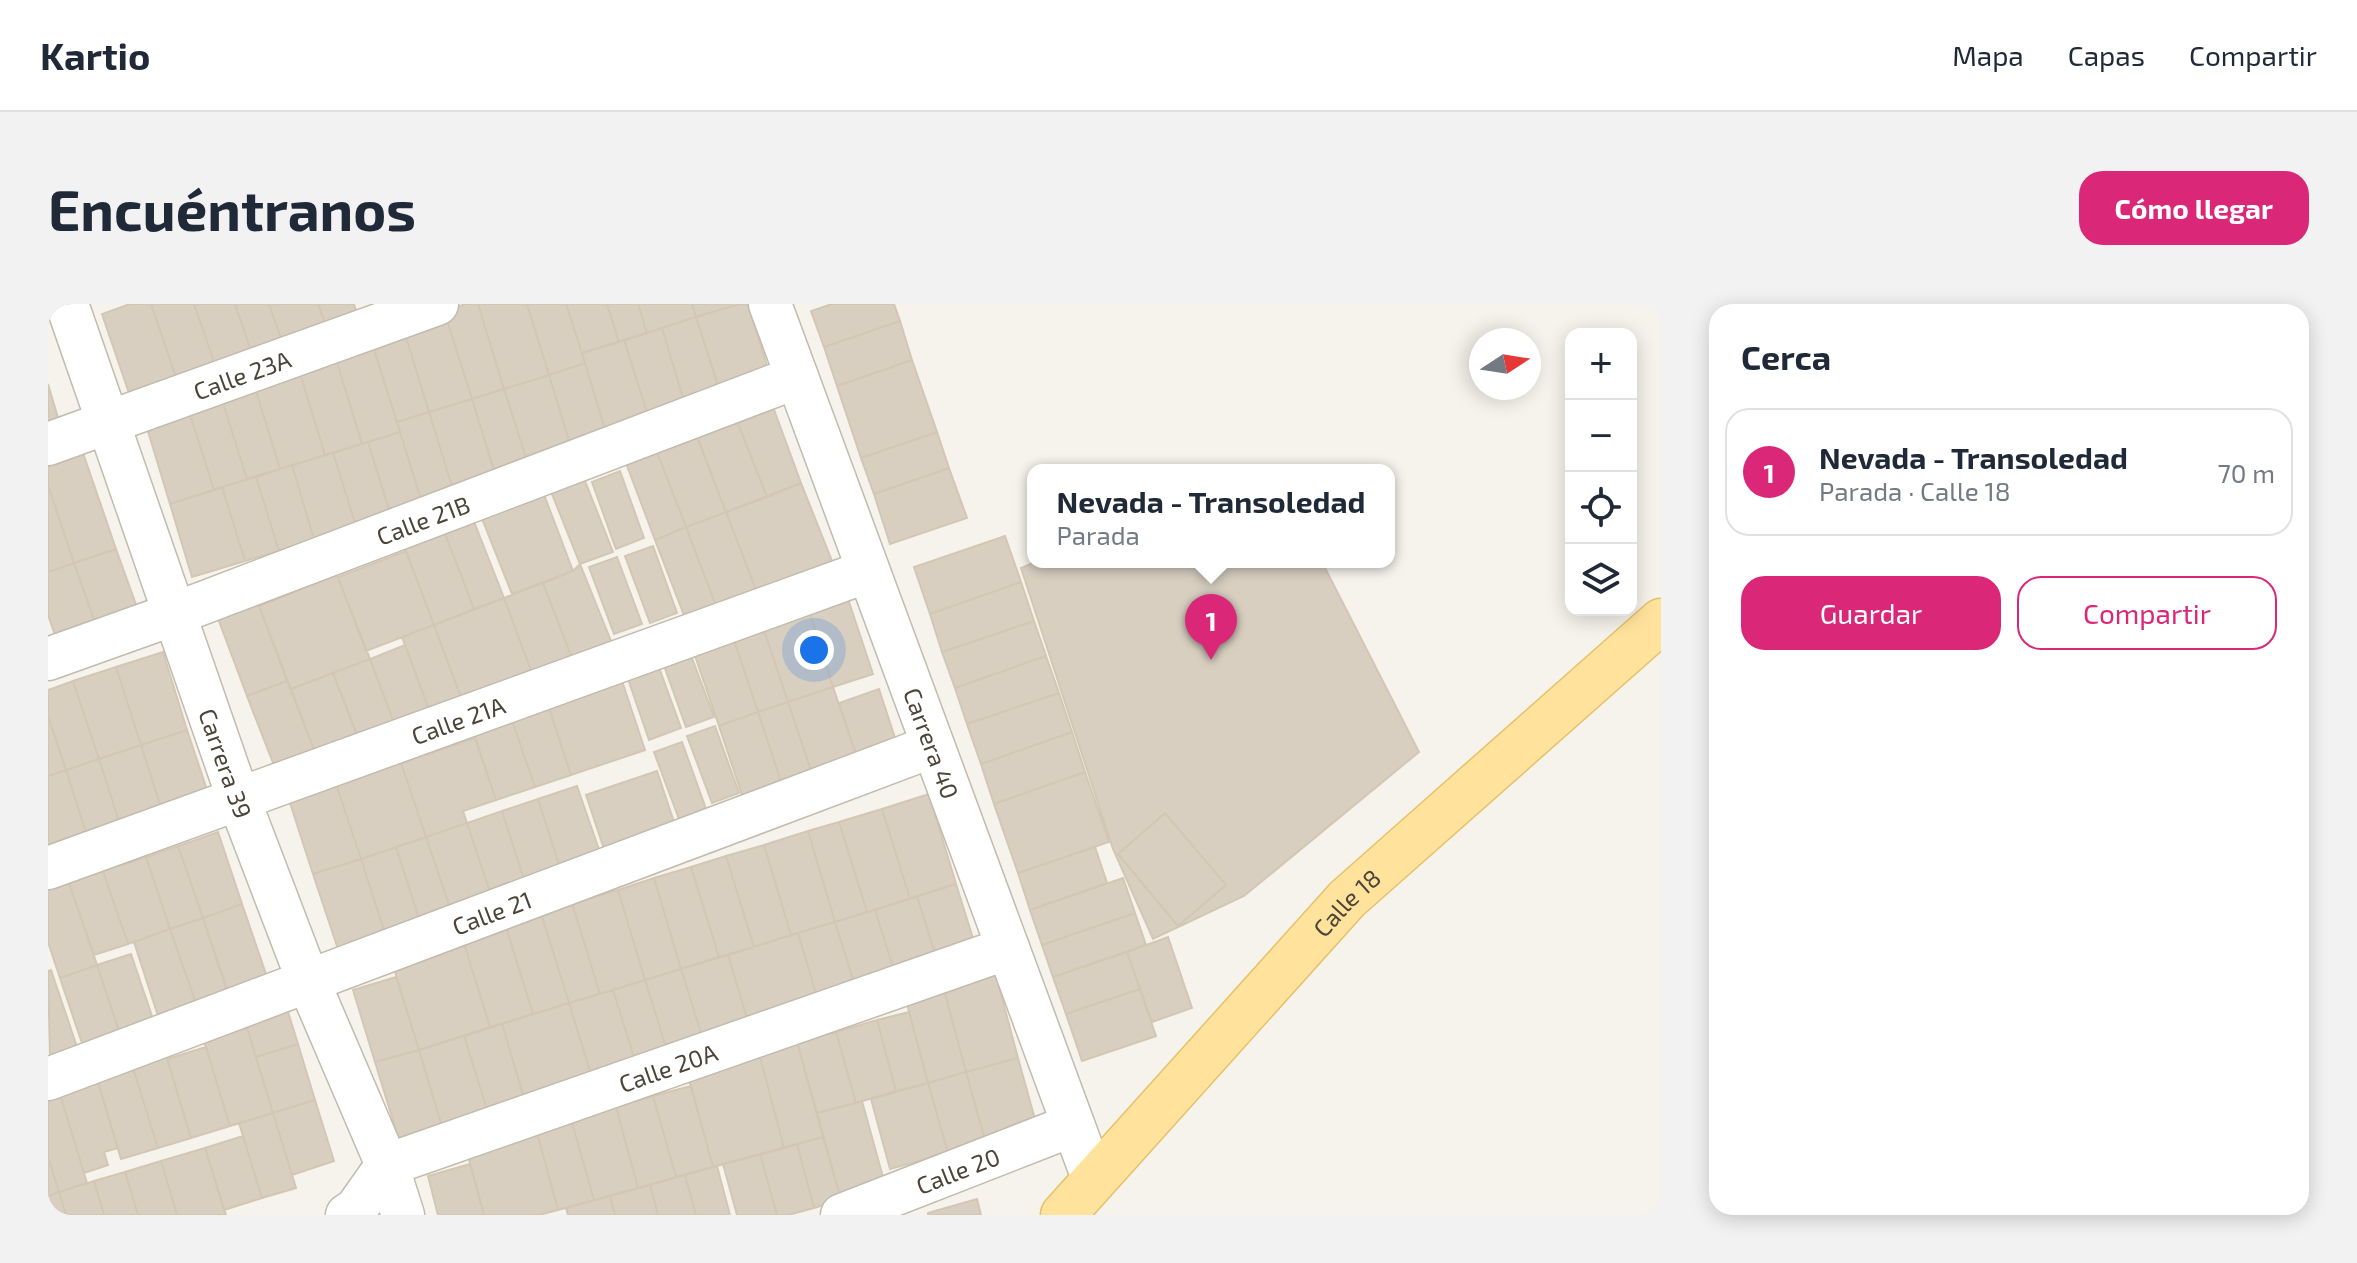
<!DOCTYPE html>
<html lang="es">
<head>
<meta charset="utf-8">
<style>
  body { margin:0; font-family:"Exo 2",sans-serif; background:#f2f2f3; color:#1f2937 }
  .controls { position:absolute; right:24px; top:24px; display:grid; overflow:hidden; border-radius:16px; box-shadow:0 4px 20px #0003 }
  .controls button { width:72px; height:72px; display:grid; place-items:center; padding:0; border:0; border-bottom:2px solid #e0e1e3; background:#fff; color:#1f2937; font:40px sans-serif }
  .compass { position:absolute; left:1421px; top:24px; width:72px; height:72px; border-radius:50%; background:#fff; box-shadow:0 4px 20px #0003; rotate:78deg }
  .you { position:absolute; left:766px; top:346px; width:28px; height:28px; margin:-20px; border:6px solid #fff; border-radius:50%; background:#1a73e8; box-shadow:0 0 0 12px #1a73e833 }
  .badge { display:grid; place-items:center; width:52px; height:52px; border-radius:50%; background:#db2777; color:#fff; font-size:26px; font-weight:700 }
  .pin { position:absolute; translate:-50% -66px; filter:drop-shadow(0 2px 4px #0008) }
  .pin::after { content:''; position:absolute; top:42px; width:28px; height:24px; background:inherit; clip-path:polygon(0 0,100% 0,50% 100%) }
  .popup { position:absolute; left:979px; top:160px; width:368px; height:104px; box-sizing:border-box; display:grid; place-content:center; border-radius:16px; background:#fff; filter:drop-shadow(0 2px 6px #0005); font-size:26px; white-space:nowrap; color:#747a83 }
  .popup b { font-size:30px; color:#1f2937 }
  .popup::after { content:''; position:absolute; left:50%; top:100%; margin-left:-16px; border:16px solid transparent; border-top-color:#fff }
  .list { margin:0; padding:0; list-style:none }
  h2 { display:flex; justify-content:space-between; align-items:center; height:104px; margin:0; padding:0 32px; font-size:34px }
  h2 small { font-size:26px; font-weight:400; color:#747a83 }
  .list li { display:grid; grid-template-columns:52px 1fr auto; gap:24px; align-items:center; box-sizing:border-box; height:128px; margin:0 16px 16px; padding:0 16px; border:2px solid #e0e1e3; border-radius:24px }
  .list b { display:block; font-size:30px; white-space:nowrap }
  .list p { margin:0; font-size:26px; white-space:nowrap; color:#747a83 }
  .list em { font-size:26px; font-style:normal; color:#747a83 }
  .actions { display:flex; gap:16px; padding:24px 32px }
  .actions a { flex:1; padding:18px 0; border:2px solid #db2777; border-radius:24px; text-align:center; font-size:28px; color:#db2777 }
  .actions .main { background:#db2777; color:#fff }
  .icon { flex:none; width:44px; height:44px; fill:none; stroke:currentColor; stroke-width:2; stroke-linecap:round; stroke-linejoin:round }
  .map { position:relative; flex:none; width:1613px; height:911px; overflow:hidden; border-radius:24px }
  header { display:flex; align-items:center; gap:48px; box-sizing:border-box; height:112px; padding:0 40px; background:#fff; border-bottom:2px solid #e0e1e3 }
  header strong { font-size:38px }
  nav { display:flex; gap:44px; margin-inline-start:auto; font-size:28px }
  .intro { display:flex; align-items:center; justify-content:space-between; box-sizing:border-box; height:192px; padding:0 48px }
  h1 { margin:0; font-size:56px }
  .button { padding:20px 36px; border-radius:24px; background:#db2777; color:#fff; font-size:28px; font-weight:700 }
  main { display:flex; gap:48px; padding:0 48px }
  aside { flex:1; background:#fff; border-radius:24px; box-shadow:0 4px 20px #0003 }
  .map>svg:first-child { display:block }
  .building { fill:#d8cfc1; stroke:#d3c7b4; stroke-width:2 }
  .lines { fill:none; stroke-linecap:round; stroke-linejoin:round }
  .minor-casing { stroke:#c2bbae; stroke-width:45 }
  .major-casing { stroke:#e6c16a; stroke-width:47 }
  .minor { stroke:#fff; stroke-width:42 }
  .major { stroke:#ffe39c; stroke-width:44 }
  .labels { text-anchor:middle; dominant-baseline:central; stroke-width:6; stroke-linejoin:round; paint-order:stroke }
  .street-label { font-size:24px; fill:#4b4439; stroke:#fff }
</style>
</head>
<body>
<header>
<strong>Kartio</strong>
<nav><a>Mapa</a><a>Capas</a><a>Compartir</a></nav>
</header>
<div class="intro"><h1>Encuéntranos</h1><a class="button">Cómo llegar</a></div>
<main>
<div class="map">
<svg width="1613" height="911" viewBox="0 0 1613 911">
  <rect width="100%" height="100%" fill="#f6f3ec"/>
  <path class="building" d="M82 0H103L129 76 82 92 54 10Z
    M103 0H146L168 63 129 76Z
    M146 0H187L204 50 168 63Z
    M187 0H221L235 40 204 50Z
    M221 0H270L279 24 235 40Z
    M270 0H306L310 14 279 24Z
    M418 0H430L456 85 424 95 396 7Z
    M430 0H479L501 71 456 85Z
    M479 0H518L537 59 501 71Z
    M518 0H559L571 38 534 49Z
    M559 0H590L599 29 571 38Z
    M590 0H644L648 13 599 29Z
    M644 0H684L685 2 648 13Z
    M691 0H700L722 71 672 87 648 13Z
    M784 0H846L852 17 776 43 763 7Z
    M396 7 424 95 381 108 354 20Z
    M648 13 674 95 639 107 614 24Z
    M852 17 864 56 789 82 776 43Z
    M354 20 381 108 349 118 321 30Z
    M614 24 639 107 602 118 576 36Z
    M321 30 352 128 314 140 284 42Z
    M576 36 602 118 559 132 534 49Z
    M288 55 314 140 277 151 251 66Z
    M864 56 889 128 813 154 789 82Z
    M537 59 559 132 523 143 501 71Z
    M251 66 277 151 232 165 206 80Z
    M501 71 523 143 479 157 456 85Z
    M0 80 13 124 0 127Z
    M206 80 232 165 199 175 172 90Z
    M456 85 479 157 446 167 424 95Z
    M172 90 199 175 166 186 139 101Z
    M424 95 450 178 407 192 381 108Z
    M139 101 166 186 122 200 96 114Z
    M725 103 753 179 719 193 689 117Z
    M381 108 407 192 375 202 349 118Z
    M689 117 719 193 678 208 645 123Z
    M352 128 375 202 343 212 320 138Z
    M889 128 901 164 826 190 813 154Z
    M649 132 678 208 638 223 609 148Z
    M320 138 343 212 308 222 285 149Z
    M34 146 68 245 26 259 0 181V157Z
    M609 148 638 223 607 236 578 159Z
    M285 149 308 222 266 235 244 161Z
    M244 161 266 235 231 247 208 173Z
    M901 164 919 214 842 240 826 190Z
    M572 167 596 234 568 245 544 178Z
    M535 172 565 248 532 260 502 185Z
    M208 173 231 247 197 257 174 183Z
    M753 179 786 262 710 291 678 208Z
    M0 181 26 259 0 268Z
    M174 183 197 257 144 273 122 200Z
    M495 188 525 267 464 290 433 212Z
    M678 208 710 291 670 307 638 223Z
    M423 210 456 294 426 305 394 222Z
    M394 222 426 305 386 321 354 237Z
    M638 223 670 307 639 319 607 236Z
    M957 232 973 278 882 310 866 263Z
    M605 242 629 309 602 319 577 252Z
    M68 245 91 309 49 324 26 259Z
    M358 247 386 321 318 347 290 273Z
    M569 253 594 320 566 330 541 263Z
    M987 258H1274L1371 448 1196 592 1105 635 1065 545 973 264Z
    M26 259 49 324 9 337 0 311V268Z
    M532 260 567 347 527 362 495 279 525 267Z
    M287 266 322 355 243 385 211 302 253 285 251 280Z
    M973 278 986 317 894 348 882 310Z
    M495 279 527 362 487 377 456 294Z
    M208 294 239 377 199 392 168 309Z
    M456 294 487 377 417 404 386 321Z
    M800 295 825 370 785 383 761 307Z
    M761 307 785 383 740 398 715 323Z
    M986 317 998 352 907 384 894 348Z
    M386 321 417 404 385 416 354 333Z
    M715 323 740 398 710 408 685 333Z
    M685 333 710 408 671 422 645 346Z
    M357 341 385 416 350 429 322 355Z
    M641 346 666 413 638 423 614 356Z
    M115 348 139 426 93 441 68 363Z
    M998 352 1011 389 919 420 907 384Z
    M322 355 350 429 314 443 285 369Z
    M609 358 633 424 601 436 578 369Z
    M68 363 93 441 51 455 25 377Z
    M285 369 309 432 267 448 243 385Z
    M572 371 597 446 523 471 498 395Z
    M25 377 51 455 18 466 0 412V386Z
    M239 377 267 448 227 464 199 392Z
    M785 383 812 462 767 478 740 398Z
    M831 385 852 449 812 462 791 399Z
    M1011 389 1024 428 933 460 919 420Z
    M498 395 523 471 487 483 461 408Z
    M740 398 767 478 736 487 710 408Z
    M461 408 487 483 448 496 423 421Z
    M710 408 736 487 697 500 671 422Z
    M0 412 18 466 0 472Z
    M667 422 691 489 664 499 639 432Z
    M139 426 163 498 116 513 93 441Z
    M1024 428 1037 468 946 500 933 460Z
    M427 434 448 496 415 507 419 519 378 533 353 459Z
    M634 438 658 505 631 515 606 448Z
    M93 441 116 513 74 527 51 455Z
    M51 455 74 527 41 538 18 466Z
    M353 459 378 533 313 555 288 480Z
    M18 466 41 538 0 544V472Z
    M609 467 628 524 557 548 538 491Z
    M1037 468 1061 538 970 569 946 500Z
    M288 480 313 555 265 570 241 496Z
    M529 482 557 563 516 576 490 495Z
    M881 490 908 580 862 595 834 505Z
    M490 495 516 576 480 588 454 507Z
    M834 505 862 595 819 608 791 518Z
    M454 507 480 588 446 600 419 519Z
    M1117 509 1178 581 1130 622 1070 550Z
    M791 518 819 608 787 618 760 527Z
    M419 519 446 600 405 613 378 533Z
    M760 527 787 618 743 631 716 541Z
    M170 528 194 600 155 614 130 542Z
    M378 533 405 613 374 624 348 543Z
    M716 541 743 631 706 643 678 552Z
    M130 542 155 614 122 625 98 553Z
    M348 543 374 624 339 635 313 555Z
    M1047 543 1059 579 982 606 970 569Z
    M678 552 706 643 671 653 643 563Z
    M98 553 122 625 80 640 55 567Z
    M313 555 339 635 292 651 265 570Z
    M643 563 671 653 633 665 606 574Z
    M55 567 80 640 46 651 21 579Z
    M606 574 633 665 597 676 570 586Z
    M1075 574 1087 609 994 641 982 606Z
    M21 579 49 661 12 674 0 638V586Z
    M908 580 929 647 890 659 869 592Z
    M570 586 597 676 552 690 524 599Z
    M869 592 890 659 848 673 827 606Z
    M524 599 552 690 521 699 493 609Z
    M194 600 220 676 180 690 155 614Z
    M827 606 848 673 808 685 787 618Z
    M493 609 521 699 485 710 457 620Z
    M1087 609 1098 641 1005 673 994 641Z
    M155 614 184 700 152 711 122 625Z
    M787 618 808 685 773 707 750 629Z
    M457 620 485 710 442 723 414 633Z
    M122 625 152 711 114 724 86 638Z
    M750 629 773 707 704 731 680 651Z
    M414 633 442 723 371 746 343 655Z
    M1120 633 1144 704 1104 718 1079 648Z
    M1079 648 1092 685 1018 710 1005 673Z
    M83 650 110 730 76 742 49 661Z
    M680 651 704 731 658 745 633 665Z
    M49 661 76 742 39 754 12 674Z
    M633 665 658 745 622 756 597 676Z
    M3 666 29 743 2 752 0 667Z
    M947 668 970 754 918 768 895 682Z
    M348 673 371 746 327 758 305 686Z
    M597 676 622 756 590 766 565 686Z
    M895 682 918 768 880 779 857 692Z
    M1092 685 1108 732 1034 757 1018 710Z
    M565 686 590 766 546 780 521 699Z
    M237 698 250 740 208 753 195 711Z
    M521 699 546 780 478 800 454 720Z
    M861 708 880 779 848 787 829 716Z
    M195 711 225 809 182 822 152 724Z
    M829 716 848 787 808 799 788 728Z
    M454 720 478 800 441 812 416 732Z
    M788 728 808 799 769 809 749 738Z
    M416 732 441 812 395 826 371 746Z
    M749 738 775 833 736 844 711 749Z
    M250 740 267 796 225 809 208 753Z
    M158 743 182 822 143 834 119 755Z
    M371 746 395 826 352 839 327 758Z
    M117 747 143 834 110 844 83 758Z
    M711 749 736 844 665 863 639 769Z
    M970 754 988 819 936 833 918 768Z
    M83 758 110 844 73 855 47 769Z
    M918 768 938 839 900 849 880 779Z
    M49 775 70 844 56 848 60 861 36 869 11 787Z
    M880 779 900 849 842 865 823 795Z
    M643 782 665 863 628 873 605 792Z
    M11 787 39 879 11 888 0 853V790Z
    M605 792 628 873 590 884 568 803Z
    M267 796 286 857 244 871 225 809Z
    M814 797 838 884 793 896 769 809Z
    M568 803 590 884 546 896 523 815Z
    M225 809 248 884 214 894 191 819Z
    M523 815 546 896 510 906 488 825Z
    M488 825 510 906 491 911H436L418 844Z
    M195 832 214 894 176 906 157 844Z
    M775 833 793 896 766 904 749 840Z
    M749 840 766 904 740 911H729L712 850Z
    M157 844 178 911H129L113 857Z
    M712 850 729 911H689L675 860Z
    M0 853 11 888 0 892Z
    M113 857 129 911H90L77 868Z
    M422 860 436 911H390L380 872Z
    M669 862 682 911H648L637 871Z
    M77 868 90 911H56L46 877Z
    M637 871 648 911H610L602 881Z
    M46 877 56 911H18L11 888Z
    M602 881 610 911H567L562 892Z
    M11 888 18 911H0V892Z
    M562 892 567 911H520L518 904Z
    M929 895 933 911H880V909Z"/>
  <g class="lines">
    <defs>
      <g id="minor">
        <path id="s1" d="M19 0 191 496 261 679 339 861 355 911"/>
        <path id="s2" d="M722 0 1046 877"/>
        <path id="s3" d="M0 140 389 0"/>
        <path id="s4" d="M0 355 126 310 749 73"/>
        <path id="s5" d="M0 564 820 267"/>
        <path id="s6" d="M0 775 885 442"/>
        <path id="s7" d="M299 911 308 905 339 861 960 644"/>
        <path id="s8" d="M794 911 1025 821"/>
      </g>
      <g id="major">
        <path id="s9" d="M1015 911 1299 595 1613 317"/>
      </g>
    </defs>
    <use href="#minor" class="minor-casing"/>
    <use href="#major" class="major-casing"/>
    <use href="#minor" class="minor"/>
    <use href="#major" class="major"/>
  </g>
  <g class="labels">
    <g class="street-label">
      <text stroke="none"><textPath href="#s3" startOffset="206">Calle 23A</textPath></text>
      <text stroke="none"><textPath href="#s4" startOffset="400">Calle 21B</textPath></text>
      <text stroke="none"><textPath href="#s5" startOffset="436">Calle 21A</textPath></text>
      <text stroke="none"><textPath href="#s2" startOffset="468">Carrera 40</textPath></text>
      <text stroke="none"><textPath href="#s1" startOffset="486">Carrera 39</textPath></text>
      <text stroke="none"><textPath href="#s9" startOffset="422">Calle 18</textPath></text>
      <text stroke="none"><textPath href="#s6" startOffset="474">Calle 21</textPath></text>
      <text stroke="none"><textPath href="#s7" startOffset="362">Calle 20A</textPath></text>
      <text stroke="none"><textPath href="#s8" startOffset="124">Calle 20</textPath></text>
    </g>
  </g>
</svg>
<div class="controls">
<button>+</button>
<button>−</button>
<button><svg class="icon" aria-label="locate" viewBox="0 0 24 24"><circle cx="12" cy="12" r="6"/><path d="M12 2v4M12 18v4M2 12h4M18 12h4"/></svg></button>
<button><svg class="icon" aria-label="layers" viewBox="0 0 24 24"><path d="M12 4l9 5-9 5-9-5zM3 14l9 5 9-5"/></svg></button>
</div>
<svg class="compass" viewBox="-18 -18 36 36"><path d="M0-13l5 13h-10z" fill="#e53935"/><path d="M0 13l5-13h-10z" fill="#747a83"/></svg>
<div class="you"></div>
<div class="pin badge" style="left:1163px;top:356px">1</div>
<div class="popup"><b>Nevada - Transoledad</b>Parada</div>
</div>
<aside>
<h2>Cerca<small></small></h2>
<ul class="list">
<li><span class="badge">1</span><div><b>Nevada - Transoledad</b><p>Parada · Calle 18</p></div><em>70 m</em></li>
</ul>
<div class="actions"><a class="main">Guardar</a><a>Compartir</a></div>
</aside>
</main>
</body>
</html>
